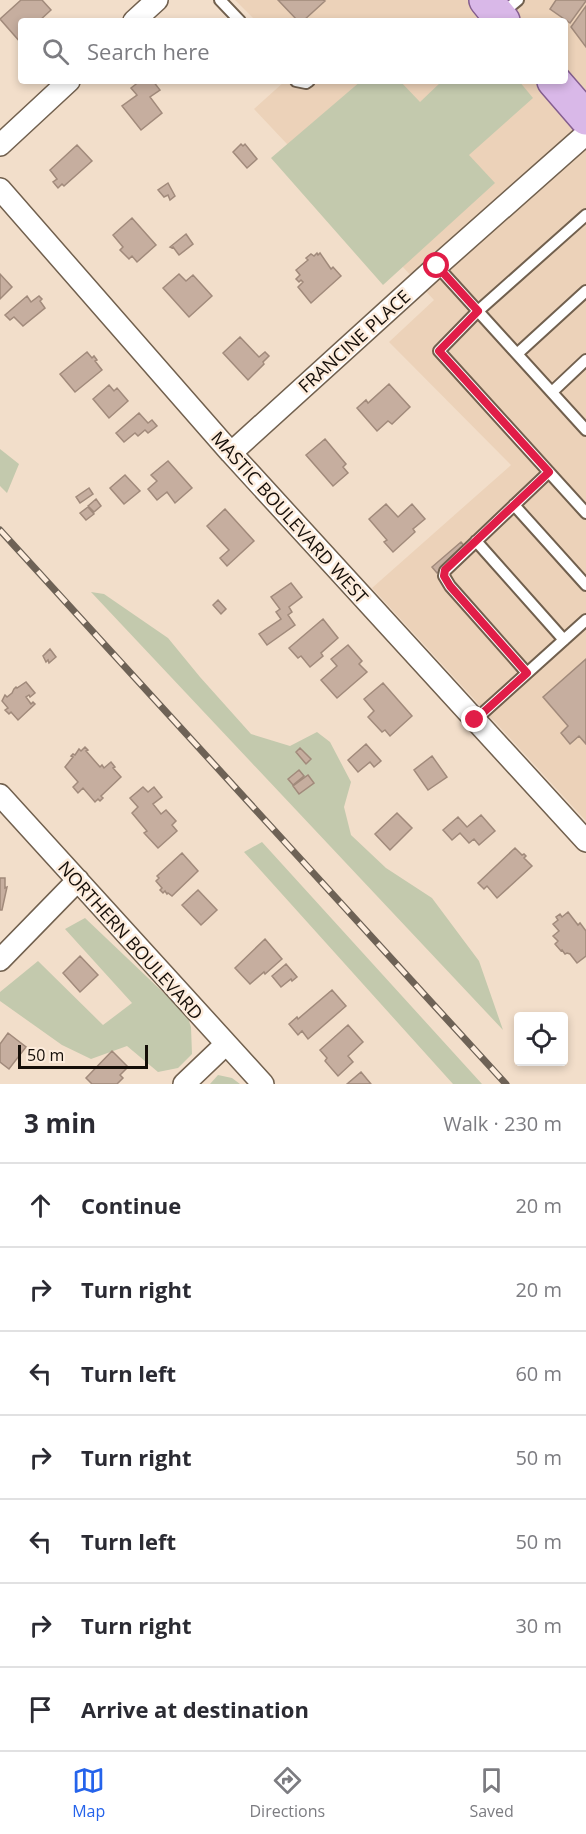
<!DOCTYPE html>
<html lang="en">
<head>
<meta charset="utf-8">
<style>
  body { margin:0; font-family:"Open Sans",sans-serif; background:#f2f2f3; color:#2b2b33 }
  .controls { position:absolute; right:18px; bottom:18px; display:grid; overflow:hidden; border-radius:6px; box-shadow:0 3px 9px #0003 }
  .controls button { width:54px; height:54px; display:grid; place-items:center; padding:0; border:0; border-bottom:2px solid #e1e1e2; background:#fff; color:#2b2b33; font:30px sans-serif }
  .scale { position:absolute; left:18px; bottom:15px; width:130px; box-sizing:border-box; padding-left:6px; border:3px solid #150e08; border-top:0; font-size:16px; line-height:21px; white-space:nowrap; color:#150e08; -webkit-text-stroke:4px #fdecdc; paint-order:stroke }
  .stop { position:absolute; width:18px; height:18px; margin:-14px; border:4px solid #e11d48; border-radius:50%; background:#fff }
  .stop.end { background:#e11d48; border-color:#fff; box-shadow:0 2px 6px #0008 }
  .list { margin:0; padding:0; list-style:none }
  h2 { display:flex; justify-content:space-between; align-items:center; height:78px; margin:0; padding:0 24px; font-size:26px }
  h2 small { font-size:20px; font-weight:400; color:#7c7c81 }
  .list li { display:grid; grid-template-columns:39px 1fr auto; gap:18px; align-items:center; box-sizing:border-box; height:84px; padding:0 24px; border-top:2px solid #e1e1e2 }
  .list b { display:block; font-size:22px; white-space:nowrap }
  .list em { font-size:20px; font-style:normal; color:#7c7c81 }
  .icon { flex:none; width:33px; height:33px; fill:none; stroke:currentColor; stroke-width:2; stroke-linecap:round; stroke-linejoin:round }
  .map { position:relative; flex:none; width:586px; height:1084px; overflow:hidden }
  .search { position:absolute; background:#fff; box-shadow:0 3px 9px #0003; left:18px; right:18px; top:18px; height:66px; display:flex; align-items:center; gap:15px; box-sizing:border-box; padding:0 21px; border-radius:6px; color:#7c7c81; font-size:22px }
  .sheet { height:666px; background:#fff }
  nav { display:flex; justify-content:space-around; align-items:center; box-sizing:border-box; height:84px; border-top:2px solid #e1e1e2; background:#fff; font-size:16px; color:#7c7c81 }
  nav a { display:grid; justify-items:center; gap:3px }
  nav .on { color:#2563eb }
  .map>svg:first-child { display:block }
  .built { fill:#ecd2b9 }
  .green { fill:#c3c9ad }
  .building { fill:#c6ae9f; stroke:#a18a7b; stroke-width:1.5 }
  .lines { fill:none; stroke-linecap:round; stroke-linejoin:round }
  .lane-casing { stroke:#71604e; stroke-width:14 }
  .street-casing { stroke:#71604e; stroke-width:24 }
  .primary-casing { stroke:#845e8f; stroke-width:36 }
  .lane { stroke:#fff; stroke-width:10 }
  .street { stroke:#fff; stroke-width:21 }
  .primary { stroke:#d9b8e8; stroke-width:33 }
  .rail-casing { stroke:#6e6256; stroke-width:7 }
  .rail { stroke:#fdecdc; stroke-width:4.5; stroke-dasharray:14; stroke-linecap:butt }
  .route { stroke:#e11d48; stroke-width:8 }
  .labels { text-anchor:middle; dominant-baseline:central; stroke-width:5; stroke-linejoin:round; paint-order:stroke }
  .street-label { font-size:18px; fill:#150e08; stroke:#fdecdc }
</style>
</head>
<body>
<div class="map">
<svg width="586" height="1084" viewBox="0 0 586 1084">
  <rect width="100%" height="100%" fill="#f2deca"/>
  <path class="built" d="M235 0H586V821L372 588 511 465 389 342 434 300 254 109 285 81H565V21H256Z"/>
  <path class="green" d="M361 81H400L420 102 442 81H519L533 98 469 155 495 183 383 285 271 158Z
    M0 449 19 464 7 493 0 486Z
    M91 592 104 594 168 638 200 677 251 734 290 746 317 732 330 742 351 782 344 807 351 835 386 868 432 898 479 961 503 1030Z
    M262 842 482 1084H453L244 852Z
    M85 918 187 1015 191 1027 192 1054 178 1068 158 1072 127 1046 91 1059 62 1045 0 1001V992L38 961 103 1025 132 1003 65 929Z
    M218 1075 232 1078 240 1084H210Z"/>
  <path class="building" d="M21 0H42L51 10 39 21H21V43L0 19Z
    M278 0H323L325 1 303 21H298Z
    M556 0H586V1L570 23 550 9Z
    M586 6V47L571 27Z
    M140 81H153L160 90 150 97 162 113 141 130 122 106 137 95 131 88Z
    M241 144 243 146 245 144 257 159 247 168 233 152Z
    M77 145 92 161 64 186 62 184 58 188 53 182 57 179 50 170Z
    M168 183 175 196 170 200 168 195 164 197 158 190Z
    M132 218 156 245 137 262 132 256 129 259 120 250 123 247 113 235Z
    M186 234 193 244 179 255 173 247 172 248 170 247Z
    M317 253 318 255 320 253 331 269 333 267 341 276 311 303 298 287 303 282 301 280 299 282 296 279 300 275 296 270 308 260 306 258 311 254 314 256Z
    M0 274 12 287 0 299Z
    M179 274 186 281 193 275 212 296 189 317 163 288Z
    M27 296 31 302 39 296 42 299 40 301 45 308 23 326 14 317 10 320 5 315Z
    M240 337 259 357 265 352 269 356 263 362 264 364 248 380 223 353Z
    M87 352 92 358 94 356 97 360 95 361 102 370 75 392 60 374Z
    M389 384 410 407 392 424 388 421 377 431 357 408 366 400 368 403Z
    M109 385 114 391 117 388 128 401 109 418 93 399Z
    M139 413 148 423 152 420 157 426 148 433 145 430 138 436 135 433 124 442 116 433Z
    M325 439 346 464 343 467 348 473 333 486 306 455Z
    M168 461 192 488 175 503 167 492 157 500 148 489 157 481 151 475Z
    M125 475 140 491 124 504 110 488Z
    M89 488 93 494 80 503 76 497Z
    M96 499 101 506 94 512 88 506Z
    M386 504 398 517 412 504 425 519 413 529 415 532 393 552 384 542 387 540 369 519Z
    M88 507 94 514 86 520 80 513Z
    M225 509 254 541 227 566 220 558 229 550 207 526Z
    M461 542 466 548 437 573 432 567Z
    M291 583 302 597 289 607 292 612 288 615 295 625 267 645 259 634 281 619 276 612 280 609 271 597Z
    M218 600 226 609 221 614 213 605Z
    M323 619 338 638 321 653 323 656 310 667 301 656 298 658 289 648Z
    M348 645 362 661 359 664 367 672 337 698 321 680 337 666 331 659Z
    M50 649 56 657 49 663 48 660 46 662 43 656Z
    M586 659V744L579 736 570 744 561 733 568 726 543 697Z
    M26 682 35 693 30 697 29 695 26 697 31 704 33 702 35 704 18 720 11 712 9 714 5 710 8 708 2 701 5 695 7 697 12 693 14 689 16 687 17 688Z
    M383 683 412 716 390 736 385 730 382 732 368 717 374 711 364 699Z
    M366 744 381 761 374 767 370 762 358 772 348 760Z
    M85 747 88 750 86 751 100 767 102 765 104 768 111 762 115 767 113 768 121 777 101 796 103 798 100 801 98 799 95 802 83 788 78 793 73 787 78 782 65 767 73 757 71 756 73 754 75 755 79 749 81 751Z
    M300 748 311 759 306 764 296 752Z
    M432 756 447 777 428 790 414 770Z
    M299 770 304 776 293 785 288 779Z
    M308 775 314 783 299 794 293 786Z
    M143 787 148 792 154 787 162 797 153 804 161 814 166 810 176 821 172 825 177 831 158 848 144 833 147 831 132 813 138 807 130 798Z
    M397 813 412 828 390 850 375 834Z
    M481 815 495 831 479 845 474 839 469 843 460 833 452 840 443 830 458 817 467 827Z
    M515 848 522 855 524 854 526 856 524 858 532 866 497 898 487 886 484 889 478 883Z
    M182 853 198 871 172 896 168 893 167 894 165 891 163 893 160 890 162 888 156 881 159 878 157 876Z
    M0 878H5V888L7 887 2 910H0Z
    M198 890 217 910 201 925 182 905Z
    M568 912 578 925 580 923 586 931V956L577 963 570 954 567 953 565 954 562 950 561 951 555 944 558 941 553 936 559 931 553 924 558 920 556 917 560 914 562 917Z
    M265 939 282 959 265 974 264 972 250 984 235 968Z
    M80 956 98 975 80 992 63 973Z
    M286 964 297 977 292 981 291 979 281 987 272 976Z
    M332 990 346 1006 308 1039 302 1031 298 1035 289 1024 297 1017 298 1019Z
    M348 1025 363 1042 348 1056 353 1062 338 1076 325 1061 327 1058 320 1050Z
    M8 1033 26 1047 9 1069 0 1062V1044Z
    M112 1051 128 1067 120 1075 123 1078 117 1084H92L86 1078Z
    M361 1072 371 1084H347Z"/>
  <g class="lines">
    <defs>
      <path id="lane" d="M220 0 240 21
        M501 14 518 0
        M296 81 306 83 309 81
        M586 215 478 311 439 351 586 513
        M437 266 586 430
        M517 354 586 291
        M552 392 586 360
        M514 505 586 585
        M476 541 564 640
        M527 673 450 586 444 576 445 571 549 472
        M475 720 586 620"/>
      <path id="street" d="M134 21 157 0
        M0 145 69 81
        M0 189 231 453 586 841
        M231 453 437 266 586 134
        M0 795 263 1084
        M0 960 78 880
        M184 1084 226 1044"/>
      <path id="primary" d="M486 0 503 21
        M554 81 586 118"/>
    </defs>
    <use href="#lane" class="lane-casing"/>
    <use href="#street" class="street-casing"/>
    <use href="#primary" class="primary-casing"/>
    <use href="#lane" class="lane"/>
    <use href="#street" class="street"/>
    <use href="#primary" class="primary"/>
    <defs>
      <path id="rail" d="M0 530 506 1084"/>
    </defs>
    <use href="#rail" class="rail-casing"/>
    <use href="#rail" class="rail"/>
  </g>
  <g class="lines">
    <path class="route" d="M437 266 478 311 439 351 549 472 445 570 444 576 450 586 527 673 475 720"/>
  </g>
  <g class="labels">
    <g class="street-label">
      <text transform="translate(354 341) rotate(-42)">FRANCINE PLACE</text>
      <text transform="translate(290 517) rotate(48)">MASTIC BOULEVARD WEST</text>
      <text transform="translate(131 940) rotate(48)">NORTHERN BOULEVARD</text>
    </g>
  </g>
</svg>
<div class="controls">
<button><svg class="icon" aria-label="locate" viewBox="0 0 24 24"><circle cx="12" cy="12" r="6"/><path d="M12 2v4M12 18v4M2 12h4M18 12h4"/></svg></button>
</div>
<div class="scale">50 m</div>
<div class="stop" style="left:437px;top:266px"></div>
<div class="stop end" style="left:475px;top:720px"></div>
<div class="search"><svg class="icon" aria-label="search" viewBox="0 0 24 24"><circle cx="10" cy="10" r="6"/><path d="M15 15l6 6"/></svg>Search here</div>
</div>
<section class="sheet">
<h2>3 min<small>Walk · 230 m</small></h2>
<ul class="list">
<li><svg class="icon" aria-label="ahead" viewBox="0 0 24 24"><path d="M12 20V5M6 11l6-6 6 6"/></svg><div><b>Continue</b></div><em>20 m</em></li>
<li><svg class="icon" aria-label="right" viewBox="0 0 24 24"><path d="M7 20v-9h11M14 6l5 5-5 5"/></svg><div><b>Turn right</b></div><em>20 m</em></li>
<li><svg class="icon" aria-label="left" viewBox="0 0 24 24"><path d="M17 20v-9H6M10 6l-5 5 5 5"/></svg><div><b>Turn left</b></div><em>60 m</em></li>
<li><svg class="icon" aria-label="right" viewBox="0 0 24 24"><path d="M7 20v-9h11M14 6l5 5-5 5"/></svg><div><b>Turn right</b></div><em>50 m</em></li>
<li><svg class="icon" aria-label="left" viewBox="0 0 24 24"><path d="M17 20v-9H6M10 6l-5 5 5 5"/></svg><div><b>Turn left</b></div><em>50 m</em></li>
<li><svg class="icon" aria-label="right" viewBox="0 0 24 24"><path d="M7 20v-9h11M14 6l5 5-5 5"/></svg><div><b>Turn right</b></div><em>30 m</em></li>
<li><svg class="icon" aria-label="arrive" viewBox="0 0 24 24"><path d="M6 21V4h12l-3 4 3 4H6"/></svg><div><b>Arrive at destination</b></div></li>
</ul>
</section>
<nav>
<a class="on"><svg class="icon" aria-label="map" viewBox="0 0 24 24"><path d="M3 6l6-2 6 2 6-2v14l-6 2-6-2-6 2zM9 4v14M15 6v14"/></svg>Map</a>
<a><svg class="icon" aria-label="directions" viewBox="0 0 24 24"><path d="M12 3l9 9-9 9-9-9zM9 14v-3h6M13 9l2 2-2 2"/></svg>Directions</a>
<a><svg class="icon" aria-label="saved" viewBox="0 0 24 24"><path d="M7 4h10v16l-5-4-5 4z"/></svg>Saved</a>
</nav>
</body>
</html>
